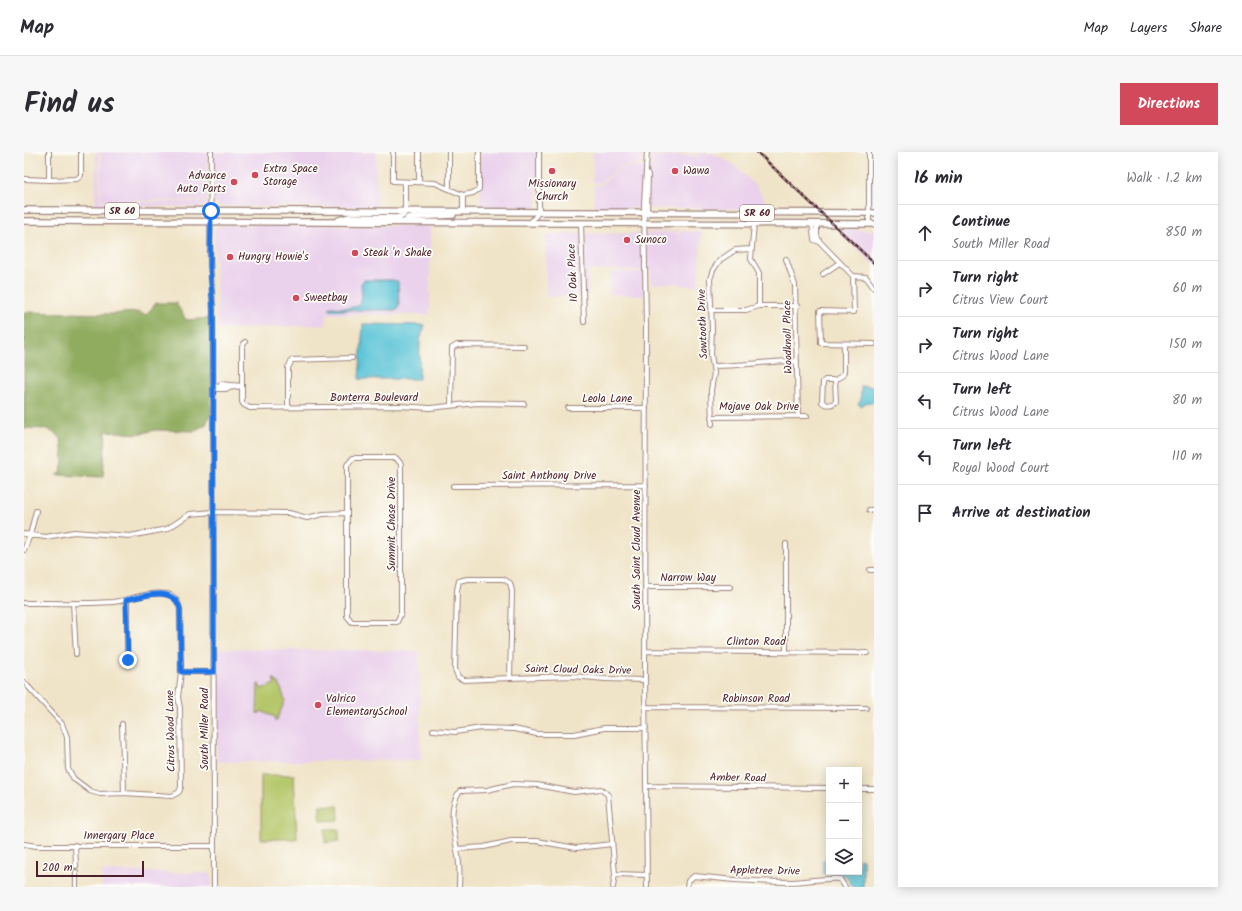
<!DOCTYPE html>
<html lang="en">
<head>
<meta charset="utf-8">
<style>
  body { margin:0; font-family:Kalam,sans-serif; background:#f7f7f7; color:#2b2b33 }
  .controls { position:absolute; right:12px; bottom:12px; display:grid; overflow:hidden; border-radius:0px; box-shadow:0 2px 10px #0003 }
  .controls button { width:36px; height:36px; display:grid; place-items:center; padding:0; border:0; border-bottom:1px solid #e1e1e2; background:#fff; color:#2b2b33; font:20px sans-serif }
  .scale { position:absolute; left:12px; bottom:10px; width:108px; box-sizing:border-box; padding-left:4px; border:2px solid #4a1f2b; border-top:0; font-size:11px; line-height:14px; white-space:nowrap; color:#4a1f2b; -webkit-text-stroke:3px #fdfcf7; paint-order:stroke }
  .stop { position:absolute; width:12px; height:12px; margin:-9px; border:3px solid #1a73e8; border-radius:50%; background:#fff }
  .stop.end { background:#1a73e8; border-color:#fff; box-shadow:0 1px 4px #0008 }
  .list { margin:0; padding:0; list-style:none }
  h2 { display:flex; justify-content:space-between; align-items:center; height:52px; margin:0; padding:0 16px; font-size:17px }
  h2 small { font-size:13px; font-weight:400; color:#7c7c81 }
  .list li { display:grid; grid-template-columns:26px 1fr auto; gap:12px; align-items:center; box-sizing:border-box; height:56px; padding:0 16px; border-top:1px solid #e1e1e2 }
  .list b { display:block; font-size:15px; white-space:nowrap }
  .list p { margin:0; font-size:13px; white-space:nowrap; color:#7c7c81 }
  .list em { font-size:13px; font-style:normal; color:#7c7c81 }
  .icon { flex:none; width:22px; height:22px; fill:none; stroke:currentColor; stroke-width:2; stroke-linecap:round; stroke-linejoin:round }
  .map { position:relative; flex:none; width:850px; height:735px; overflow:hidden; border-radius:0px }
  header { display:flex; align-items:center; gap:24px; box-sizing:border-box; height:56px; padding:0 20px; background:#fff; border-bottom:1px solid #e1e1e2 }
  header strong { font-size:19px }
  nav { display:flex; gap:22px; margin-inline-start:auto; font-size:14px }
  .intro { display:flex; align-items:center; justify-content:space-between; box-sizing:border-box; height:96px; padding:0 24px }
  h1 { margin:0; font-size:28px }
  .button { padding:10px 18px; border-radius:0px; background:#d1495b; color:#fff; font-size:14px; font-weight:700 }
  main { display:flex; gap:24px; padding:0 24px }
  aside { flex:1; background:#fff; border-radius:0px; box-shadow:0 2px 10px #0003 }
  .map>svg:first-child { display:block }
  .built { fill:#ead1ec }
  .green { fill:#b5c76a; stroke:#80734a }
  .forest { fill:#90ac5e; stroke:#6d6644 }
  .water { fill:#5bc4d7; stroke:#527281 }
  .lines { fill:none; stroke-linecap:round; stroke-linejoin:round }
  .minor-casing { stroke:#9d827a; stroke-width:6 }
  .highway-casing { stroke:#9d827a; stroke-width:8 }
  .minor { stroke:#fff; stroke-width:4 }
  .highway { stroke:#fff; stroke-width:5.5 }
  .rail-casing { stroke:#4a1f2b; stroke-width:2.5 }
  .rail { stroke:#fdfcf7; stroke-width:1; stroke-dasharray:3; stroke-linecap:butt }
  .route { stroke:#1a73e8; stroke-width:5 }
  .poi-dot { fill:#d1495b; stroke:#fdfcf7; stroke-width:1.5 }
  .labels { text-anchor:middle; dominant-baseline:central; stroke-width:3.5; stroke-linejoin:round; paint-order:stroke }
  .shield { fill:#fdfcf7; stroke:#806168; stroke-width:1 }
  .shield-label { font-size:10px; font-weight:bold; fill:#4a1f2b }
  .poi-label { font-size:11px; fill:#4a1f2b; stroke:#fdfcf7; text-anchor:start }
  .street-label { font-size:11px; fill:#4a1f2b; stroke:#fdfcf7 }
</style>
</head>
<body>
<header>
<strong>Map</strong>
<nav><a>Map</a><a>Layers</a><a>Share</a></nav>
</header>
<div class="intro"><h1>Find us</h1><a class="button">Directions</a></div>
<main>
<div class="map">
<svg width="850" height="735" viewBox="0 0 850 735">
  <rect width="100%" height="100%" fill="#fdfcf7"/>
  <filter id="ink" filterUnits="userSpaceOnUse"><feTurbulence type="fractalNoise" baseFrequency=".025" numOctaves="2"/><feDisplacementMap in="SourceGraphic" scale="8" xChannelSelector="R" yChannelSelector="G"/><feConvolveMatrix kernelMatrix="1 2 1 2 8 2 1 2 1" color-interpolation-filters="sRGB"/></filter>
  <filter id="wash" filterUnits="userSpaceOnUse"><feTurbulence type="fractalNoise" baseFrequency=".012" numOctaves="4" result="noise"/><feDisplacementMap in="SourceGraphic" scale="16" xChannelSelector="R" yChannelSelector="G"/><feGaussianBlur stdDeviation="0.9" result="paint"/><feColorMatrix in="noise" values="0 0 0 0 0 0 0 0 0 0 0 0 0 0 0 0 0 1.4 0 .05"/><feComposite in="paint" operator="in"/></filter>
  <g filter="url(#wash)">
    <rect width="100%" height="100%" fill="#f0e4c8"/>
    <path class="built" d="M72 0H75L76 50H185V55L71 54Z
      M77 0H184L183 49 77 48Z
      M190 0H352L353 55 195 54 190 49Z
      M457 0H513V56L456 55Z
      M569 0H618V12L597 13 576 31H569Z
      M847 0H850V56H847Z
      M626 1H688L709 12 732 34 740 46 741 57H676V47L675 56 570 57V33H577L598 14H629L630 4H675L676 13V4L675 2H630L628 12H626Z
      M203 73 406 74V163L303 162 302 173 194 177 190 78 196 74Z
      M623 77 677 80 674 134 655 133V80L623 79Z
      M813 77 850 78V113L831 95Z
      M654 81 655 131 628 132 626 118H564V143L522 145V82Z
      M587 120H620V144L586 142Z
      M191 497 395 499 397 608 193 610Z
      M78 719 187 721 188 735H78Z"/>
    <path class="green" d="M249 527H251L253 531H255L261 548 253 568H251V570V565L237 559 235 562 233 561 234 532H235L237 537 251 532Z
      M237 623H270L273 687H237Z
      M296 653 314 654 315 668 296 669Z
      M301 677H315V689L301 691Z"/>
    <path class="forest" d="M132 151H152L162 168 187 166V261L182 272 170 279 132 278 113 282 82 279 79 325 32 323 37 321 39 308 37 286 24 277 0 276V160L87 162 112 160 122 163Z"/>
    <path class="water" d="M340 128H369L374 130 375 153 373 158H307L305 157 306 155 323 156 334 154 338 146 337 132Z
      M339 172 401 173 396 188 395 227H335Z
      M837 234 850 235V251L843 250 837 254 834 252 837 248Z
      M835 707H839V735H828C822 719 815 722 799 722V708H805V720H835Z"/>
  </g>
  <g filter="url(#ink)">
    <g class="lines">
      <defs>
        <path id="minor" d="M25 0V28L53 27 57 23V0
          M187 0 186 108 189 157 190 735
          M369 0V29L411 31 439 43 449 41 455 37V0
          M425 0V36
          M623 0 620 52 622 173 621 528 623 735
          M845 0V72
          M623 21 624 23 623 62
          M0 27 25 28
          M395 30V0
          M381 60V30
          M439 60V43
          M506 71 515 60V0
          M557 71 560 170
          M730 71 727 107 735 121V154
          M788 71 790 88 796 90
          M793 72V84L796 90 829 124 830 160 796 159 797 191 850 192
          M762 107 771 133 774 264
          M799 122 815 111
          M829 124 842 125 850 136
          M687 158H722L735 154H773
          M221 190 218 195V250L220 253 226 256 375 254 406 256 453 251 500 252
          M690 214C718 214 745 209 773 209
          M811 228H801L799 230 798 250C802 254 808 253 812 250L811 228 819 223 820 219V192
          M197 232 218 234
          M189 234 204 236 218 234
          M189 237H202
          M427 253 428 196 433 193 500 194
          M264 255V216L268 208 328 206
          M544 256H622
          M687 265 783 264
          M688 272 687 238 690 221 687 203 688 176 686 127 689 118 696 108 711 98 727 97
          M329 306H372L377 312V461L373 470H328L323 464V313Z
          M429 334 622 333
          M845 358H850
          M0 382 22 385 50 380 106 384 143 377 166 362 189 360 265 361 283 366 299 362 321 361
          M762 392V500
          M0 398 6 383 12 359
          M846 418H850
          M443 427H479L486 431 488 439 486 526 440 528 434 525 431 517 433 438 435 429Z
          M621 435H706
          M103 448V508
          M0 451C29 451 59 452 89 450 106 448 125 439 143 442 151 444 154 449 156 457L157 520 154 545 156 556 157 635 155 640 148 644 100 641 76 642 66 639 50 627 44 617 43 585 38 572 0 530
          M49 451 52 502
          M621 499 843 501
          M157 520H190
          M486 526 549 524 581 527 621 528
          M622 555 842 556
          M98 572 100 641
          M409 578 431 580 458 576 490 577 513 582H550L580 576H622
          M623 634 805 636
          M835 637H850
          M0 692 13 694H190
          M51 693 52 714
          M433 697 460 695 487 689H513L552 696 588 692
          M52 720V735
          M591 722 623 723
          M435 735C435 728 436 720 435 713 434 690 420 659 436 639L463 638 489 632 513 633 550 640 577 637 584 643 591 722 589 735
          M663 735 664 729 670 724C703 728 736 730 769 730 785 729 800 726 816 727L821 735"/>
        <path id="highway" d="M0 58 850 61
          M315 68 326 65 373 66 378 64 381 60
          M0 69 850 72
          M382 70 384 66 389 65 429 63"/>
      </defs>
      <use href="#minor" class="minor-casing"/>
      <use href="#highway" class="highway-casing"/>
      <use href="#minor" class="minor"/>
      <use href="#highway" class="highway"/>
      <defs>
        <path id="rail" d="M733 0 850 111"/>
      </defs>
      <use href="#rail" class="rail-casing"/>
      <use href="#rail" class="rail"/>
    </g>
  </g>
  <g class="lines" filter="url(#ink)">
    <path class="route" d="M104 508 102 448C120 444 150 433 156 457L157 520H190L189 157 186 114 187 59"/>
  </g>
  <g class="poi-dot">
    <circle cx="528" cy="19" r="4"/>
    <circle cx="651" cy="19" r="4"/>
    <circle cx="231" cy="23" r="4"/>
    <circle cx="210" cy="30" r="4"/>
    <circle cx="603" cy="88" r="4"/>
    <circle cx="331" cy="101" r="4"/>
    <circle cx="206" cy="105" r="4"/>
    <circle cx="272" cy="146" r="4"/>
    <circle cx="294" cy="553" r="4"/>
  </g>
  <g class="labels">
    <g class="shield">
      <rect x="81" y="51" width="34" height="16" rx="3"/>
      <rect x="716" y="53" width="34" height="16" rx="3"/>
    </g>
    <g class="shield-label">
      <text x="98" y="59">SR 60</text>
      <text x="733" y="61">SR 60</text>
    </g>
    <g class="poi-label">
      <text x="239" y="17">Extra Space<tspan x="239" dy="13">Storage</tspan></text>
      <text x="659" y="19">Wawa</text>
      <text x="202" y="24" text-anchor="end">Advance<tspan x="202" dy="13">Auto Parts</tspan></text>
      <text x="528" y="32" text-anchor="middle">Missionary<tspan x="528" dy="13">Church</tspan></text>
      <text x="611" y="88">Sunoco</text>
      <text x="339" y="101">Steak 'n Shake</text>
      <text x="214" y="105">Hungry Howie's</text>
      <text x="280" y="146">Sweetbay</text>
      <text x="302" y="547">Valrico<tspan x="302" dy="13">ElementarySchool</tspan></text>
    </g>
    <g class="street-label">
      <text transform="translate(549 121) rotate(-93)">10 Oak Place</text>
      <text transform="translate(679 172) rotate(-92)">Sawtooth Drive</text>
      <text transform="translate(764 185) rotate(-91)">Woodknoll Place</text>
      <text x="350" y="246">Bonterra Boulevard</text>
      <text x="583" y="247">Leola Lane</text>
      <text x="735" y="255">Mojave Oak Drive</text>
      <text x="525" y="324">Saint Anthony Drive</text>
      <text transform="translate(368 372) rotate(-90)">Summit Chase Drive</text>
      <text transform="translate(613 398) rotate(-90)">South Saint Cloud Avenue</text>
      <text x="664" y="426">Narrow Way</text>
      <text x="732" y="490">Clinton Road</text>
      <text transform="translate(554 518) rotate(1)">Saint Cloud Oaks Drive</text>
      <text x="732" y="547">Robinson Road</text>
      <text transform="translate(181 577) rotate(-90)">South Miller Road</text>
      <text transform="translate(147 579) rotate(-91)">Citrus Wood Lane</text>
      <text transform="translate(714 626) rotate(1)">Amber Road</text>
      <text x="95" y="684">Innergary Place</text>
      <text transform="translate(741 719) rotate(1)">Appletree Drive</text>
    </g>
  </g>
</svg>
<div class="controls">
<button>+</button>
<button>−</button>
<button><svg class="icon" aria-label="layers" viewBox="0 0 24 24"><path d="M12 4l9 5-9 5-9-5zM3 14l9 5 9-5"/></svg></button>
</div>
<div class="scale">200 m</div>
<div class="stop" style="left:187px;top:59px"></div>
<div class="stop end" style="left:104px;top:508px"></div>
</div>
<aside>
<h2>16 min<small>Walk · 1.2 km</small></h2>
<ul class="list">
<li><svg class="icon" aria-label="ahead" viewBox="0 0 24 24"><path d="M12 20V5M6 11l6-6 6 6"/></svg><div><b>Continue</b><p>South Miller Road</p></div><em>850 m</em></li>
<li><svg class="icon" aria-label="right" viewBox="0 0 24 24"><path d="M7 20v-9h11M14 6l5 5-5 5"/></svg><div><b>Turn right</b><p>Citrus View Court</p></div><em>60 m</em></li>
<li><svg class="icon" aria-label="right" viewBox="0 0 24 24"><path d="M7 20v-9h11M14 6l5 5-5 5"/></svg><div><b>Turn right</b><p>Citrus Wood Lane</p></div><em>150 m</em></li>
<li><svg class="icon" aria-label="left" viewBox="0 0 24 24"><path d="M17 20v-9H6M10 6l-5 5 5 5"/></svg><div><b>Turn left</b><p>Citrus Wood Lane</p></div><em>80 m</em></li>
<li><svg class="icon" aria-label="left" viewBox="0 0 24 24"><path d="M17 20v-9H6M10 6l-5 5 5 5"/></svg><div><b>Turn left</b><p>Royal Wood Court</p></div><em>110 m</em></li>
<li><svg class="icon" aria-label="arrive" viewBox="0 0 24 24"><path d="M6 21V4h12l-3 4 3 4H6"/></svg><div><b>Arrive at destination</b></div></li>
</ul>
</aside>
</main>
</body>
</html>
